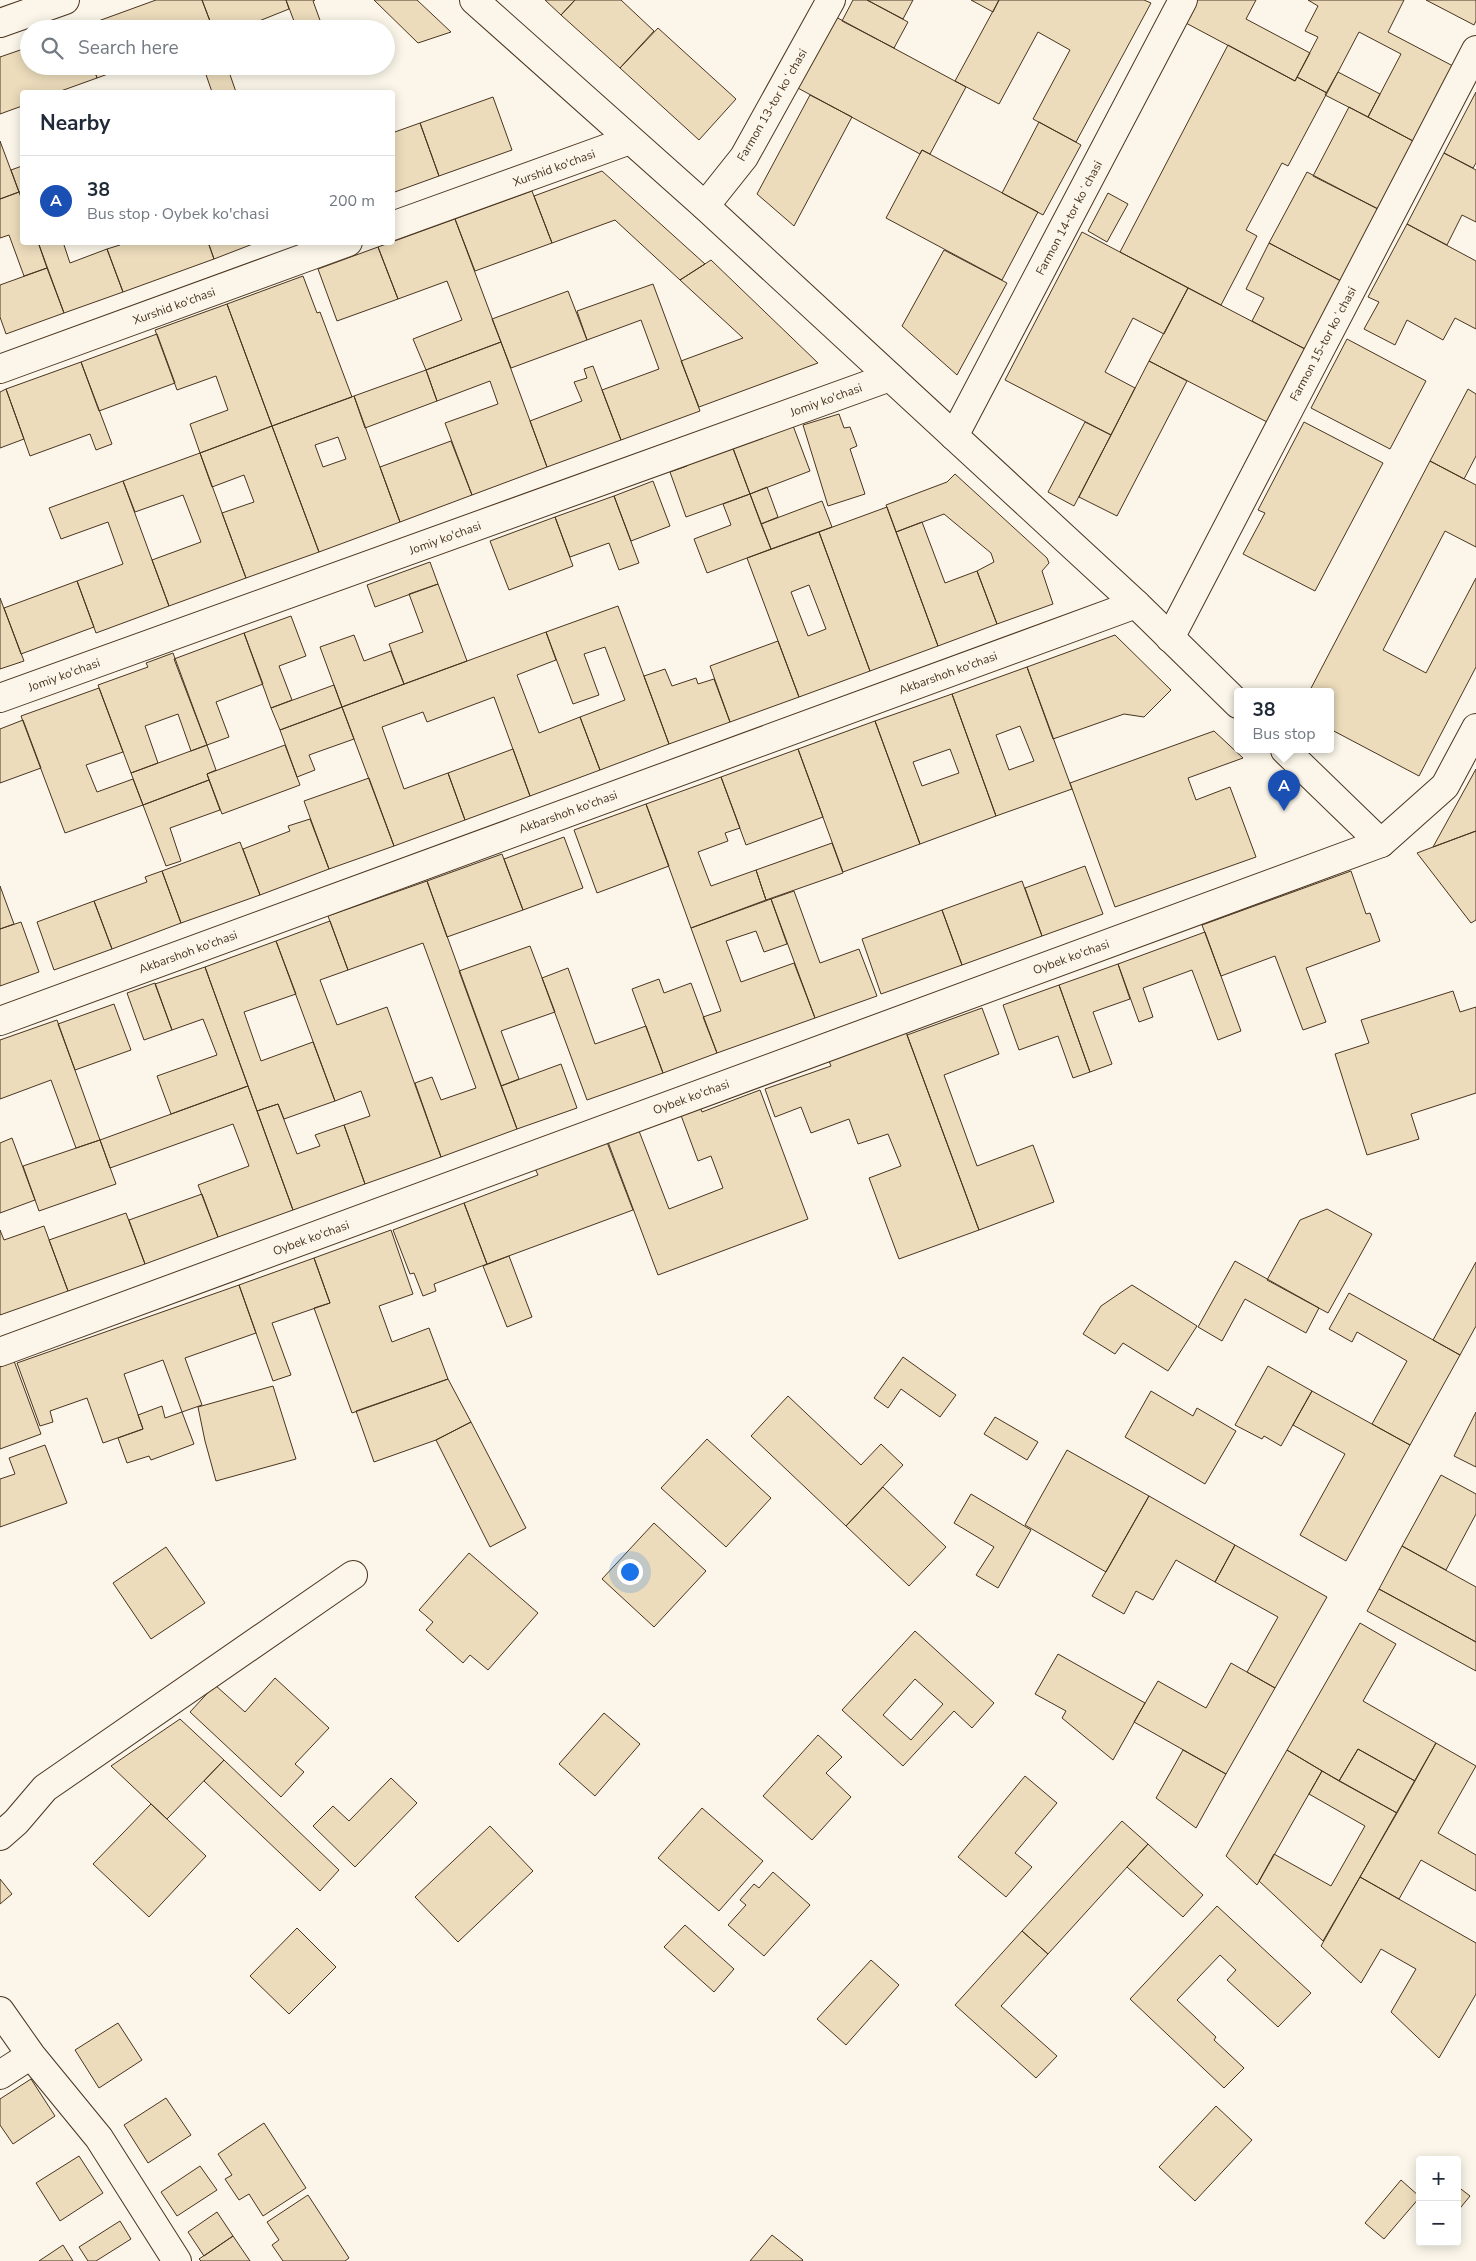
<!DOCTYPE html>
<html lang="en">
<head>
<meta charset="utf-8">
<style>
  body { margin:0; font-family:"Nunito Sans",sans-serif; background:#f6f6f7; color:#1f2937 }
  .controls { position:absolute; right:15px; bottom:15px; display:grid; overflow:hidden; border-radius:5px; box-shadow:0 2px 12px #0003 }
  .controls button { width:45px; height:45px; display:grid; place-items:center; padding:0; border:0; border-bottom:1px solid #e0e1e3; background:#fff; color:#1f2937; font:25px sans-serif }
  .you { position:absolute; left:629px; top:1571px; width:18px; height:18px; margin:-12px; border:4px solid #fff; border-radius:50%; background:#1a73e8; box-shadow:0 0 0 8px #1a73e833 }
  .badge { display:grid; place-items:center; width:32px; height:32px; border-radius:50%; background:#1a73e8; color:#fff; font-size:16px; font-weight:700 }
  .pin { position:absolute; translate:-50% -41px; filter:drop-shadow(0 1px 2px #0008) }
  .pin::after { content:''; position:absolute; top:26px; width:18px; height:15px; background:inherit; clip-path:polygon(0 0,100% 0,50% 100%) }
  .popup { position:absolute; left:1234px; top:688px; width:100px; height:65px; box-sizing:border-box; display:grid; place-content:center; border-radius:5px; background:#fff; filter:drop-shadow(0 1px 4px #0005); font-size:16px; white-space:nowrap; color:#747a83 }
  .popup b { font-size:19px; color:#1f2937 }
  .popup::after { content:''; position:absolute; left:50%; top:100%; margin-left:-10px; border:10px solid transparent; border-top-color:#fff }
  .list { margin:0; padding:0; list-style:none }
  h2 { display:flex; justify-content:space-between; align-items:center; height:65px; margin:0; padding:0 20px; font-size:21px }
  h2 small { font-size:16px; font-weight:400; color:#747a83 }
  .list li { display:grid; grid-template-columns:32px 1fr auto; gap:15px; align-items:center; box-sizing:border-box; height:90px; padding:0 20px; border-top:1px solid #e0e1e3 }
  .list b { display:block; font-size:19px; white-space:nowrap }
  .list p { margin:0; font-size:16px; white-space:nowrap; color:#747a83 }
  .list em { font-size:16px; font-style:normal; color:#747a83 }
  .icon { flex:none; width:28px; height:28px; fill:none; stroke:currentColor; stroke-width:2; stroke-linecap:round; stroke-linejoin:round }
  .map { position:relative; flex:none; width:1476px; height:2261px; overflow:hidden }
  .search { position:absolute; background:#fff; box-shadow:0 2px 12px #0003; left:20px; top:20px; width:375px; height:55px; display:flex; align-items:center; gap:12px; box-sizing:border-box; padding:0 18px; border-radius:28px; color:#747a83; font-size:19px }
  .panel { position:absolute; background:#fff; box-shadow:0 2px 12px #0003; left:20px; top:90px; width:375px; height:155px; border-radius:5px }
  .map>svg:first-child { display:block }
  .building { fill:#ecdcbc; stroke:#4a3520; fill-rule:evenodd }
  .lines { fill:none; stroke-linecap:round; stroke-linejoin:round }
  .street-casing { stroke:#4a3520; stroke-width:30 }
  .secondary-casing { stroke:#4a3520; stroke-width:30 }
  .street { stroke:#fbf6e9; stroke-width:28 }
  .secondary { stroke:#fbf6e9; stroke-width:28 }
  .labels { text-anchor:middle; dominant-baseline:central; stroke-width:4; stroke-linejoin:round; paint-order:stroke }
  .street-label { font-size:12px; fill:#4a3520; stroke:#fbf6e9 }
</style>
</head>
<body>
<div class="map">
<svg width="1476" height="2261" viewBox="0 0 1476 2261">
  <rect width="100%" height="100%" fill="#fbf6e9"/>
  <path class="building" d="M156 0H202L213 29 79 28Z
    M202 0H286L289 9 239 29H213Z
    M286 0H315L313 1 321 23 308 29H297Z
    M374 0H417L451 32 418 43Z
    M545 0H575L561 15Z
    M575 0H621L654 31 620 68 561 15Z
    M853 0H867L908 22 894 48 842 21Z
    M867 0H913L903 19Z
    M971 0H999L993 12Z
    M999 0H1144L1151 3 1076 142 1033 119 1070 50 1038 32 999 104 955 81Z
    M1195 0H1256L1246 19 1310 53 1295 81 1184 22Z
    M1308 0H1404L1388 32 1453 66 1413 141 1368 117 1401 54 1359 32 1327 93 1297 77 1318 37 1305 31 1318 6Z
    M1426 0H1476V21L1474 25Z
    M834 16 966 87 930 154 922 150 920 154 796 87Z
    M658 28 736 99 699 140 620 68Z
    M1228 45 1295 81 1297 77 1327 93 1288 166 1282 163 1246 230 1257 236 1221 305 1120 252Z
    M29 47V66H93L97 78 58 92H22V106L0 114V57Z
    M93 66H130L97 78Z
    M203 66H227L236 92H212Z
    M1338 72 1380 94 1368 117 1325 95Z
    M1476 92V163L1473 168 1444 153Z
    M810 95 852 117 794 226 757 194Z
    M493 97 512 150 439 176 420 123Z
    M1349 107 1413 141 1378 209 1313 176Z
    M1039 122 1081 145 1043 215 1002 193Z
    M420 123 439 176 392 193V133Z
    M0 141 19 192 0 199Z
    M922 150 1038 212 1002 280 886 218Z
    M1444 153 1476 170V222L1462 215 1447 245 1407 224Z
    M22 166V191L19 192 11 170Z
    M602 171 705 264 680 280 615 220 552 243 534 196Z
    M1307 172 1378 209 1341 281 1269 243Z
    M532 191 552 243 475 271 455 219Z
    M19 192 22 200V242H38L47 268 24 276 9 235 0 238V199Z
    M1108 193 1128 204 1107 242 1088 231Z
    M455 219 501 342 426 370 413 339 462 320 447 281 398 299 378 247Z
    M1407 224 1476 261V329L1455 318 1443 340 1407 320 1395 345 1364 329 1379 302 1368 297Z
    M1082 232 1188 288 1164 334 1133 318 1105 372 1135 388 1111 435 1005 380Z
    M38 242H63L70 263 107 249 123 292 64 313Z
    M120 242H208L214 259 123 292 107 249 120 245Z
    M208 242H258L214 259Z
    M1269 243 1341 281 1305 349 1252 321 1264 298 1246 289Z
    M378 247 398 299 337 321 318 269Z
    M944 250 1007 283 957 375 902 326Z
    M711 260 818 363 699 407 681 361 743 338 680 280Z
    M47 268 64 313 6 334 0 317V285Z
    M303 276 317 313 320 312 352 397 272 426 227 304Z
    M653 284 700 411 621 440 602 390 659 369 641 320 587 340 577 311Z
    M1188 288 1305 349 1267 422 1149 361Z
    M568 291 587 340 511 368 492 319Z
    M227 304 272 426 200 453 190 424 228 410 216 376 177 390 155 330Z
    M157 334 175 383 99 411 81 362Z
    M1347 339 1426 381 1390 449 1311 408Z
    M501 342 547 467 472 495 445 423 498 404 490 381 437 401 426 370Z
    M1149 361 1187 381 1117 516 1079 497Z
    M81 362 112 444 96 450 90 434 30 456 6 389Z
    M593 366 621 440 547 467 530 421 582 401 574 382 587 378 584 369Z
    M426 370 437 401 365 428 354 396Z
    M6 389 24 439 0 448V392Z
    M1468 389 1476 394V456L1464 479 1430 461Z
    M354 396 400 522 319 552 272 426ZM338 437 346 459 323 467 315 445Z
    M839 414 844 428 850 427 857 446 850 449 865 494 828 506 803 425Z
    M1085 422 1111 435 1074 506 1048 492Z
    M1304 422 1383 463 1315 591 1243 554 1265 513 1258 510Z
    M792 423 810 471 750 494 732 446Z
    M272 426 319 552 246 578 222 513 254 502 244 475 212 487 200 453Z
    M730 440 750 494 686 517 670 472 687 466 684 457Z
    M451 441 472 495 400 522 380 467Z
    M200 453 246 578 169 606 152 560 201 542 183 495 135 512 123 481Z
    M1430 461 1476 485V547L1445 531 1383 650 1426 673 1476 578V667L1419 776 1330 729V692H1309Z
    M955 474 1047 558 1049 563 1042 571 1053 604 997 624 977 571 994 562 991 553 944 514 896 532 886 505 947 482Z
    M123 481 169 606 96 633 77 581 123 564 108 522 61 539 49 508Z
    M653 481 670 526 631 541 614 496Z
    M767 487 778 517 761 524 750 494Z
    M750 494 771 549 707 573 694 539 731 525 723 504Z
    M614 496 639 563 619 570 609 543 570 557 555 517Z
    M822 501 832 527 771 549 761 524Z
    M887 507 938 646 870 671 819 532Z
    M555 517 573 566 509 590 490 541Z
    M922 522 945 583 977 571 997 624 938 646 896 532Z
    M819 532 870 671 799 697 747 558ZM809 585 826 629 808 636 791 592Z
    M430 562 438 584 375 607 367 585Z
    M77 581 94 627 21 654 4 608Z
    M438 584 467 661 404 684 389 644 423 632 409 594Z
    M0 598 24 661 0 669Z
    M618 606 669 744 600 770 580 717 625 700 605 647 584 654 599 695 573 704 546 632Z
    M291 616 306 656 279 666 292 700 271 708 244 633Z
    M546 632 556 660 517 675 539 733 580 717 600 770 530 796 494 697 427 722 423 712 382 727 404 789 448 773 465 820 394 846 342 707Z
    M244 633 263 684 216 702 229 737 207 745 174 659Z
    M354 635 364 661 391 651 404 684 342 707 320 647Z
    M1115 635 1171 690 1144 717 1124 714 1053 739 1027 667Z
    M778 641 799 697 730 722 710 666Z
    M173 653 207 745 191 751 178 714 145 726 158 763 131 773 98 685 148 667 146 663Z
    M1027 667 1072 789 996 816 952 694ZM1020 726 1034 761 1009 770 996 735Z
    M665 669 672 686 696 678 698 684 714 679 730 722 669 744 644 676Z
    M334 685 342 707 280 730 271 708Z
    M99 688 123 752 86 765 97 792 133 779 143 805 65 833 21 716Z
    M952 694 996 816 920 844 875 721ZM950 749 959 773 922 786 913 762Z
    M342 707 354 739 309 755 315 770 297 777 280 730Z
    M23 720 41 768 0 783V729Z
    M875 721 920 844 843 872 798 749Z
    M1214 731 1243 758 1188 778 1196 800 1230 787 1256 857 1115 907 1070 783Z
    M207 745 216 770 207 774 209 780 143 805 131 773Z
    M285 745 300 785 222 814 207 774Z
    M513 749 530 796 465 820 448 773Z
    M798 749 823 817 746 845 721 777Z
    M1476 769V831L1433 847Z
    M721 777 740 828 725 833 728 841 698 852 711 886 756 870 766 900 691 928 646 804Z
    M369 778 394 846 329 869 304 801Z
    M209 780 220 810 170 828 181 861 166 866 143 805Z
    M646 804 669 866 597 893 574 830Z
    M310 819 329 869 260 895 243 849 290 831 288 826Z
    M1476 831V920L1471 923 1417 853Z
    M564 837 583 888 523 910 504 859Z
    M240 842 260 895 181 923 162 871Z
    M832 843 843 873 766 900 756 870Z
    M502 854 523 910 447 937 427 881Z
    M1085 866 1103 914 1042 936 1025 888Z
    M162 871 181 923 112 949 94 901 147 882 145 877Z
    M1351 871 1366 914 1370 913 1380 941 1306 968 1326 1022 1303 1030 1275 956 1221 976 1202 925Z
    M427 881 517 1129 441 1157 415 1083 432 1077 441 1100 476 1088 423 943 348 970 328 916Z
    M1022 881 1042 936 962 965 942 910Z
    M0 886 14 924 0 929Z
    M794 891 820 963 859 949 877 996 815 1018 771 899Z
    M771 899 787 944 764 952 756 931 726 941 741 982 794 963 815 1018 717 1053 703 1017 721 1011 691 928Z
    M94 901 112 949 54 970 37 922Z
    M942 910 962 965 881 994 862 939Z
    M330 921 348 970 320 980 337 1025 387 1007 441 1157 365 1184 344 1125 370 1116 361 1091 335 1101 276 941Z
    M21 922 39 972 0 986V929Z
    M1205 932 1241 1031 1218 1040 1192 970 1143 988 1153 1017 1139 1022 1118 964Z
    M276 941 296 994 244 1012 261 1061 313 1042 335 1101 284 1119 278 1104 257 1111 205 967Z
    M530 946 555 1012 501 1031 519 1079 501 1086 459 971Z
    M1118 964 1130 999 1093 1012 1112 1064 1090 1072 1059 985Z
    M205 967 248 1086 171 1114 157 1076 217 1055 203 1019 172 1030 155 984Z
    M568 968 595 1044 646 1026 663 1073 587 1100 542 978Z
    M659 979 664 993 691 983 717 1053 663 1073 632 989Z
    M155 983 172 1030 144 1040 127 993Z
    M1059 985 1090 1072 1073 1078 1058 1036 1019 1050 1003 1005Z
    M1453 991 1460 1012 1476 1007V1093L1411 1114 1419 1139 1367 1155 1335 1054 1369 1043 1361 1020Z
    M114 1004 131 1050 75 1070 58 1024Z
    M982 1008 999 1054 944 1075 977 1166 1033 1145 1054 1202 979 1230 907 1035Z
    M57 1020 100 1140 76 1148 51 1080 0 1099V1040Z
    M906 1032 979 1230 899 1259 869 1178 901 1166 888 1134 858 1144 849 1119 811 1133 801 1107 775 1117 765 1089 831 1066 829 1061Z
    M561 1064 577 1108 517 1129 501 1086Z
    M248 1086 293 1210 218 1237 198 1185 249 1166 233 1124 110 1168 100 1140Z
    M760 1090 808 1219 658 1275 608 1142 639 1131 669 1209 723 1188 711 1156 698 1161 679 1110 698 1102 702 1112Z
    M278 1104 297 1154 320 1146 315 1135 344 1125 365 1184 293 1210 257 1111Z
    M605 1137 633 1210 487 1264 464 1203 538 1175 533 1164Z
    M12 1138 35 1200 0 1213V1143Z
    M100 1140 116 1184 39 1211 23 1166Z
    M202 1194 218 1237 145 1264 129 1220Z
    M464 1203 487 1264 434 1284 436 1291 423 1296 414 1273 410 1274 393 1230Z
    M1327 1209 1372 1234 1328 1313 1267 1280 1300 1220Z
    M126 1213 145 1264 68 1291 49 1240Z
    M44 1226 68 1291 0 1315V1230L4 1240Z
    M391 1230 413 1294 379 1306 392 1342 429 1328 448 1379 352 1413 314 1308 330 1303 314 1258Z
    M509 1256 532 1317 507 1327 483 1266Z
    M314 1258 330 1303 272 1323 291 1375 273 1381 239 1285Z
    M1235 1261 1319 1308 1306 1333 1245 1299 1222 1341 1198 1327Z
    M1476 1262V1326L1460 1355 1433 1340Z
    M239 1285 256 1333 185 1358 202 1405 182 1412 163 1360 124 1374 143 1429 103 1443 87 1398 50 1411 53 1422 40 1426 17 1363Z
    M1132 1285 1197 1326 1168 1371 1123 1343 1115 1354 1083 1334 1101 1306Z
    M1349 1293 1460 1355 1410 1445 1372 1424 1407 1361 1357 1332 1352 1342 1329 1329Z
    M903 1357 956 1395 940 1417 901 1389 888 1408 874 1398Z
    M14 1361 41 1434 0 1449V1367Z
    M1268 1366 1312 1391 1281 1446 1264 1436 1262 1439 1235 1425Z
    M448 1379 471 1422 436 1440 374 1462 356 1411Z
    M273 1386 296 1459 216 1481 205 1441 198 1407Z
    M1151 1391 1193 1416 1197 1408 1236 1431 1205 1484 1125 1437Z
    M1312 1391 1410 1445 1346 1561 1300 1535 1345 1454 1293 1425Z
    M788 1396 861 1465 881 1444 903 1465 846 1526 751 1436Z
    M162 1406 165 1418 182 1412 194 1444 151 1460 149 1456 127 1463 118 1438 143 1429 138 1415Z
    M1476 1412V1467L1454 1456Z
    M995 1417 1038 1442 1027 1460 984 1434Z
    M471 1422 526 1528 490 1547 436 1440Z
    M707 1439 771 1498 726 1547 661 1488Z
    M45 1445 67 1503 0 1527V1479L15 1474 9 1458Z
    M1067 1450 1149 1496 1106 1572 1025 1525Z
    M1441 1475 1476 1494V1514L1446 1570 1402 1546Z
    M883 1487 946 1547 909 1586 846 1526Z
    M971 1494 1031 1530 998 1588 976 1575 994 1547 954 1523Z
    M1149 1496 1235 1545 1215 1582 1176 1560 1153 1600 1136 1591 1124 1614 1092 1596Z
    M654 1523 706 1571 654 1627 602 1579Z
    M1235 1545 1327 1597 1275 1688 1247 1672 1278 1617 1215 1582Z
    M1402 1546 1476 1587V1642L1379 1589Z
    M166 1547 205 1603 151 1639 113 1583Z
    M469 1553 538 1613 488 1670 470 1655 463 1663 426 1630 433 1622 419 1610Z
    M1379 1589 1476 1642V1671L1367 1611Z
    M1360 1623 1396 1644 1363 1701 1436 1743 1415 1781 1358 1749 1339 1781 1287 1750Z
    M915 1631 994 1703 972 1728 954 1711 903 1766 842 1710ZM915 1679 943 1704 911 1740 883 1715Z
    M1058 1654 1145 1703 1113 1760 1062 1718 1066 1711 1035 1694Z
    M1231 1663 1275 1688 1226 1774 1134 1722 1158 1681 1206 1708Z
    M275 1678 329 1728 295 1764 304 1772 281 1797 190 1712 215 1685 245 1712Z
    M604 1713 640 1744 595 1796 559 1764Z
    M180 1719 224 1760 167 1819 111 1766Z
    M818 1735 842 1757 826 1773 851 1797 812 1840 763 1796Z
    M1436 1743 1476 1766 1438 1833 1476 1855V1891L1421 1860 1399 1899 1360 1877Z
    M1358 1749 1415 1781 1397 1813 1339 1781Z
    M1183 1750 1226 1774 1196 1828 1156 1798Z
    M1287 1750 1322 1771 1257 1885 1226 1856Z
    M224 1760 339 1870 320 1891 204 1781Z
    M1322 1771 1397 1813 1323 1941 1259 1881 1274 1854 1331 1886 1365 1826 1309 1794Z
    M1025 1776 1057 1803 1015 1853 1032 1867 1006 1897 958 1857Z
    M391 1778 417 1803 355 1867 313 1826 333 1806 349 1821Z
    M151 1804 206 1856 149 1917 93 1864Z
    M702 1808 763 1861 719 1911 658 1858Z
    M1122 1821 1148 1844 1048 1954 1022 1931Z
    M490 1826 533 1871 458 1942 415 1897Z
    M1148 1844 1203 1895 1183 1917 1127 1867Z
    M773 1872 810 1905 764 1956 728 1925 746 1905 740 1900 754 1884 759 1888Z
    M1360 1877 1476 1943V1994L1439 2058 1391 2012 1416 1969 1381 1949 1361 1983 1321 1946Z
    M0 1879 12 1894 0 1904Z
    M1217 1906 1311 1993 1278 2027 1227 1980 1236 1970 1220 1955 1177 2000 1216 2037 1214 2040 1244 2068 1224 2088 1130 1999Z
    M685 1925 734 1969 714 1992 664 1947Z
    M297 1928 336 1967 289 2014 250 1976Z
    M1022 1931 1048 1954 1001 2006 1057 2056 1036 2078 955 2005Z
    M871 1960 899 1985 846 2045 817 2019Z
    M118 2023 142 2060 99 2088 75 2050Z
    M31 2079 55 2116 13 2144 0 2125V2099Z
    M166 2098 191 2135 148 2163 124 2125Z
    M1216 2106 1252 2140 1195 2201 1159 2167Z
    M264 2123 306 2188 263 2216 249 2194 239 2200 225 2179 232 2175 218 2154Z
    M79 2156 103 2193 60 2221 36 2183Z
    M200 2166 217 2190 177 2216 161 2192Z
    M1401 2180 1420 2197 1384 2239 1365 2223Z
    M1457 2186 1470 2196 1457 2212Z
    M308 2195 349 2258 345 2261H283L272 2245 279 2240 267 2222Z
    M217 2212 233 2236 204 2256 188 2232Z
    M120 2221 131 2239 96 2261H88L79 2247Z
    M772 2235 803 2260 802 2261H750Z
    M233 2236 250 2261H201L199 2259Z
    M63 2245 73 2261H39Z"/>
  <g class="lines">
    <defs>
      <path id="street" d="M705 206 744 157 831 0
        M392 226 630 140
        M0 369 348 242
        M954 436 1183 0
        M1170 638 1476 50
        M0 698 890 377
        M0 1021 1136 604
        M0 1352 1381 843
        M0 1836 16 1822 45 1788 353 1575
        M0 2011 31 2055 99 2138 177 2261
        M0 2075 31 2055"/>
      <path id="secondary" d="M474 0 705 206 1136 604 1238 704
        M0 23 65 0
        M1285 750 1381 843 1445 786 1476 728"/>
    </defs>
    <use href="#street" class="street-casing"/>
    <use href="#secondary" class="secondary-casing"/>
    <use href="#street" class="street"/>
    <use href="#secondary" class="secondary"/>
  </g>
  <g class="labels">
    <g class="street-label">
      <text transform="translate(772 105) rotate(-60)">Farmon 13-tor koʻchasi</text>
      <text transform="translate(554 168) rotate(-20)">Xurshid ko'chasi</text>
      <text transform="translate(1069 218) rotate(-62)">Farmon 14-tor koʻchasi</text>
      <text transform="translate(174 306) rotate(-20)">Xurshid ko'chasi</text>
      <text transform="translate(1323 344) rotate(-62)">Farmon 15-tor koʻchasi</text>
      <text transform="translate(826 400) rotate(-20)">Jomiy ko'chasi</text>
      <text transform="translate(445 538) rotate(-20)">Jomiy ko'chasi</text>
      <text transform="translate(948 673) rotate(-20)">Akbarshoh ko'chasi</text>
      <text transform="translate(64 675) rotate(-20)">Jomiy ko'chasi</text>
      <text transform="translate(568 812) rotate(-20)">Akbarshoh ko'chasi</text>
      <text transform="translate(188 952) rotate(-20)">Akbarshoh ko'chasi</text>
      <text transform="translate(1071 957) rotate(-20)">Oybek ko'chasi</text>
      <text transform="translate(691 1097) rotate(-20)">Oybek ko'chasi</text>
      <text transform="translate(311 1238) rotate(-20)">Oybek ko'chasi</text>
    </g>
  </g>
</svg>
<div class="controls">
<button>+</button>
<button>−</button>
</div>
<div class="you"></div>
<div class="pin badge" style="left:1284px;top:811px;background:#1a4fb4">A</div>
<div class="popup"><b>38</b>Bus stop</div>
<div class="search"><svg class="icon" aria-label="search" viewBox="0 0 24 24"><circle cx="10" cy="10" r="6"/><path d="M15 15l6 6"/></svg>Search here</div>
<section class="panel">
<h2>Nearby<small></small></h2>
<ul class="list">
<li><span class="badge" style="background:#1a4fb4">A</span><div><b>38</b><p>Bus stop · Oybek ko'chasi</p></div><em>200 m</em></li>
</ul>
</section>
</div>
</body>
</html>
